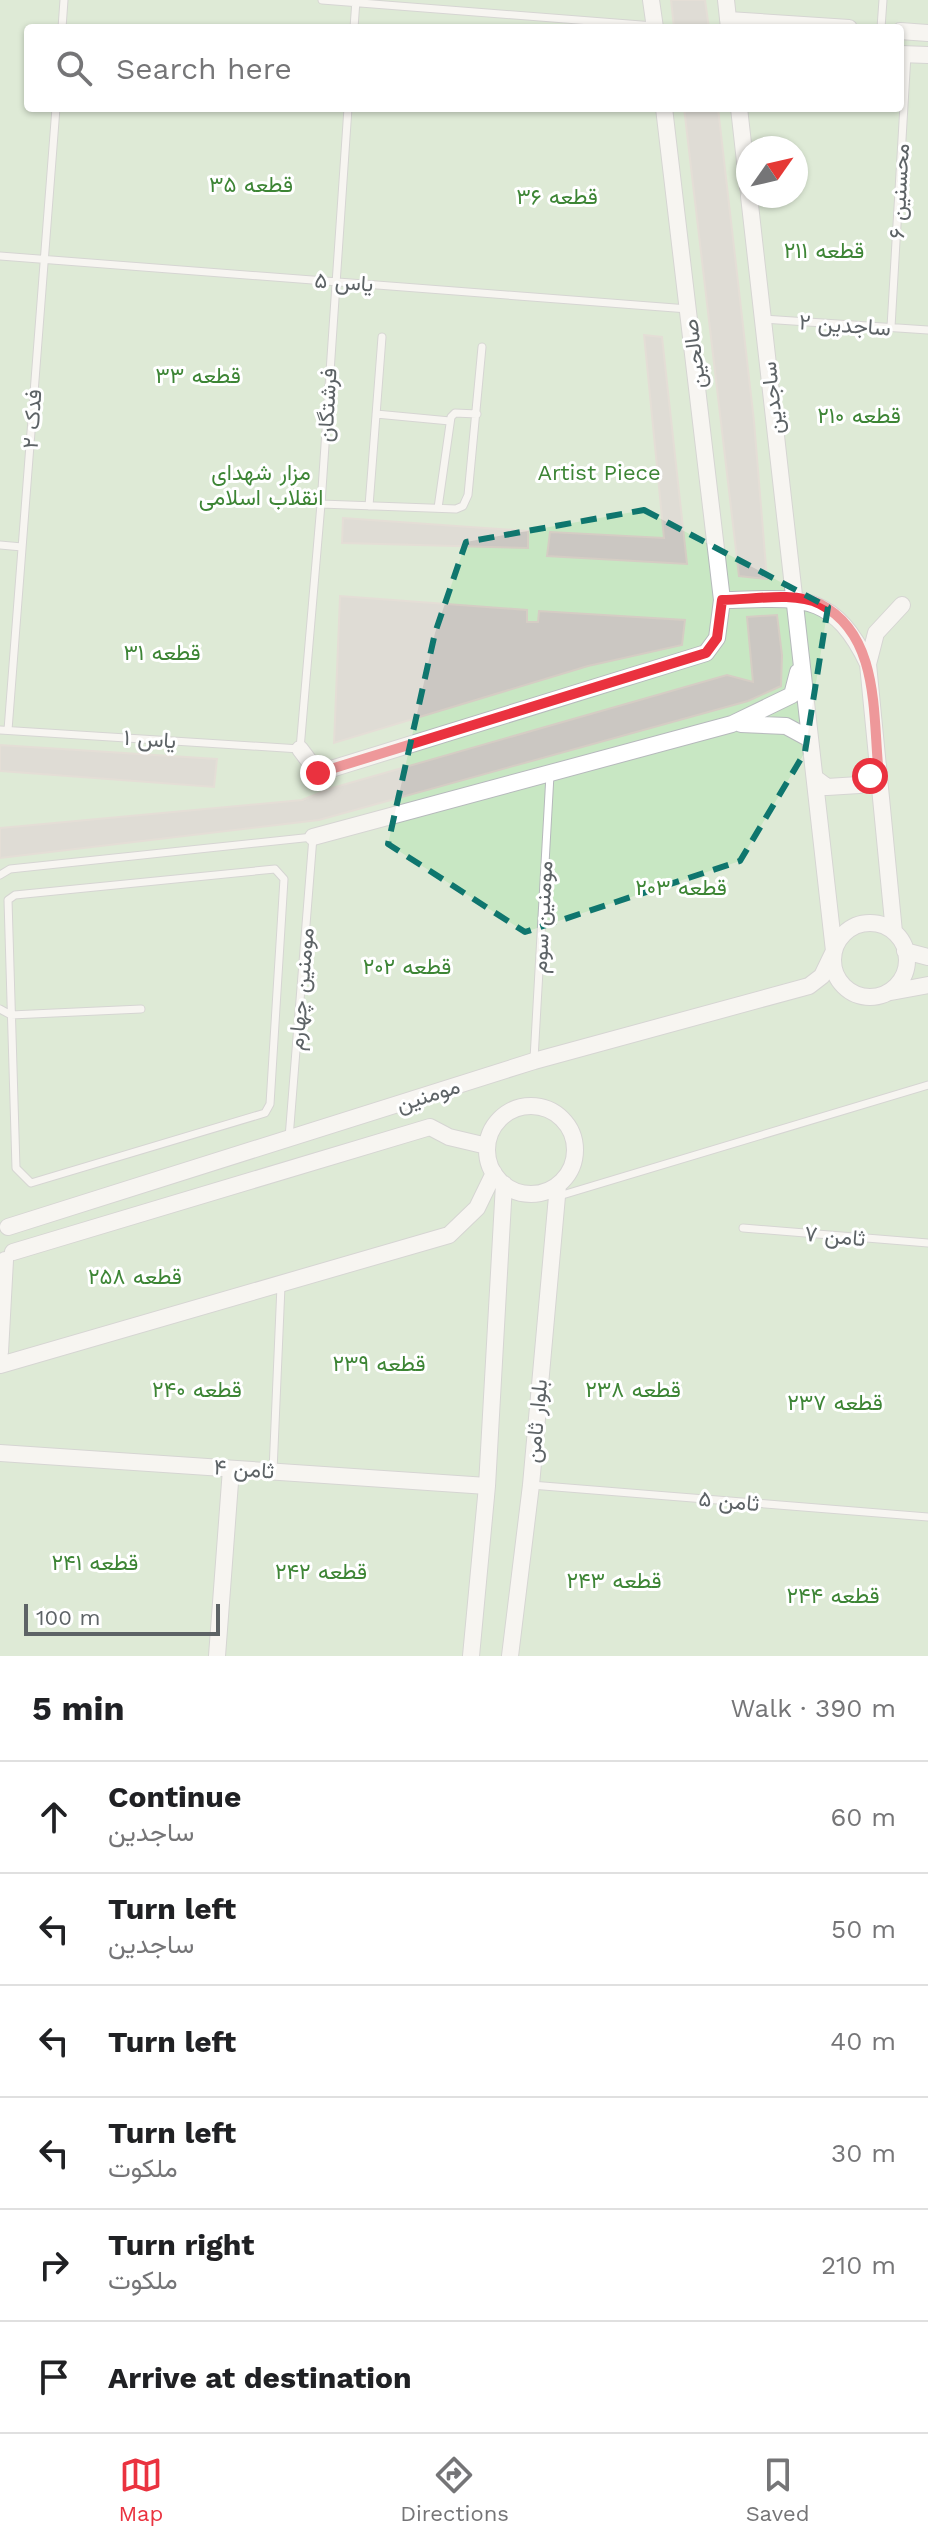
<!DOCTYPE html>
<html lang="en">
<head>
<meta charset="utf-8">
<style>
  body { margin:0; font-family:"Work Sans",Vazirmatn,sans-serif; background:#f6f6f6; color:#202124 }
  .compass { position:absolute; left:736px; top:136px; width:72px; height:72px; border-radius:50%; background:#fff; box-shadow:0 2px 6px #0004; rotate:56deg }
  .scale { position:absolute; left:24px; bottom:20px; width:196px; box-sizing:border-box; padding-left:8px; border:4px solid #5d6366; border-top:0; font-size:22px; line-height:28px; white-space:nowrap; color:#5d6366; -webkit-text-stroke:6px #fff; paint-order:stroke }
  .stop { position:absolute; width:24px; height:24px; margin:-18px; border:6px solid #ea323f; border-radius:50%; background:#fff }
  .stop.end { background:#ea323f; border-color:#fff; box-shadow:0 2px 8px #0008 }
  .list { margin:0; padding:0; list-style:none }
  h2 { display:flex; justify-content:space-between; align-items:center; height:104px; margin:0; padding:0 32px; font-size:34px }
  h2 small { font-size:26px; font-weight:400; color:#757577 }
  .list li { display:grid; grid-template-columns:52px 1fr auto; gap:24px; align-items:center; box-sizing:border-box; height:112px; padding:0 32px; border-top:2px solid #e0e0e0 }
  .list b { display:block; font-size:30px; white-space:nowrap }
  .list p { margin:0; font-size:26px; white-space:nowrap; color:#757577 }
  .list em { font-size:26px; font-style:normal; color:#757577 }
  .icon { flex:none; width:44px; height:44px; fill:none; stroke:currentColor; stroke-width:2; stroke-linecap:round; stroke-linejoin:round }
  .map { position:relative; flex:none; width:928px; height:1656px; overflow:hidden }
  .search { position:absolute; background:#fff; box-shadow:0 2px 6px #0004; left:24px; right:24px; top:24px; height:88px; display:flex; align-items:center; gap:20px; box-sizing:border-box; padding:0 28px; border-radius:8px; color:#757577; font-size:30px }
  .sheet { height:776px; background:#fff }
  nav { display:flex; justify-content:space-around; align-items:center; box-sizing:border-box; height:112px; border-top:2px solid #e0e0e0; background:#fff; font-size:22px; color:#757577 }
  nav a { display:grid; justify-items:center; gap:4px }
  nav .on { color:#ea323f }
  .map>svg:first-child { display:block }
  .green { fill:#c8e7c3; fill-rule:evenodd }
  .building { fill:#cbc7c2; stroke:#d5cdc4; stroke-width:2 }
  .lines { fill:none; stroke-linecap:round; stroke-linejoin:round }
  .service-casing { stroke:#b6b9bc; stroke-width:9 }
  .tertiary-casing { stroke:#b6b9bc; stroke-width:18 }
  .service { stroke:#fff; stroke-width:7 }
  .tertiary { stroke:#fff; stroke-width:16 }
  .route { stroke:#ea323f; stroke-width:10 }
  .marked { fill:none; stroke:#0f766e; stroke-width:6; stroke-dasharray:16 10; stroke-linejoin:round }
  .labels { text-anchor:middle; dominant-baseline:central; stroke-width:6; stroke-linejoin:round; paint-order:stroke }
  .park-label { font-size:22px; fill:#3d8535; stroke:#fff }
  .street-label { font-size:22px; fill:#5d6366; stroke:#fff }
</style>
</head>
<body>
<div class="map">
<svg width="928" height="1656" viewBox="0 0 928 1656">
  <rect width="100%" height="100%" fill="#f0ece6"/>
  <path class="green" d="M0 0H928V1656H0ZM28 28H900V108H28ZM748 148H796V196H748Z"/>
  <path class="building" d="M671 0H705L709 28H674Z
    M684 108H718L754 421 767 579 739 576Z
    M644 335 662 337 687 564 547 556 550 532 664 538Z
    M343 518 528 531V548L342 543Z
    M340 596 527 610V622H538L539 611 685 620 682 645 588 666 334 743Z
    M777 615 782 655 781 686 748 701 319 820 0 858V828L302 800 332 788 727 675 753 682 747 617Z
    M0 745 217 759 214 787 0 771Z"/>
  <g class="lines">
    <defs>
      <path id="service" d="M322 0 654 26
        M62 28 64 0
        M354 28 356 0
        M881 28 883 0
        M0 256 688 309
        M763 319 928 330
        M891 327 907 54
        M376 414 450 421
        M321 504 456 509 463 506 468 495 482 347
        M369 506 382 337
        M438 508 451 417 455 413 477 414
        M0 545 22 547
        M0 730 300 749 321 504 348 108
        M8 730 56 108
        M275 869 284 879 270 1104 265 1113 31 1183 16 1168 8 900 15 895Z
        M0 875 10 869 313 837 289 1138
        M0 1009 11 1015 141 1009
        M534 1059 550 775
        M559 1196 928 1085
        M743 1228 928 1243
        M273 1471 281 1286
        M531 1485 928 1517"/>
      <path id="tertiary" d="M651 0 655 28
        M726 0 729 28
        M728 20 849 28
        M900 31 928 33
        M900 54 928 55
        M739 108 748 188
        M722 600C796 599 832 588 868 664
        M741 724 786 726 810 739
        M300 749 318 773 706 653 717 638 722 600 664 108
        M815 778 827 787 859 785 878 765
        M313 837 732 724 792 695 798 672
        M833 960a37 37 0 1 1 74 0a37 37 0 1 1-74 0Z
        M894 932 868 664 876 633 902 605
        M905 951 928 957
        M891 992 928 985
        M487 1150a44 44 0 1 1 88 0a44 44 0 1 1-88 0Z
        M8 1227 534 1061 809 986 822 976 834 951 749 196
        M13 1252 430 1127 449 1137 487 1146
        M0 1352 5 1260
        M0 1365 449 1235 477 1208 494 1173
        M0 1453 487 1486
        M217 1656 231 1469
        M471 1656 487 1486 504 1184
        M510 1656 531 1485 558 1185"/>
    </defs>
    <use href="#service" class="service-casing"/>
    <use href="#tertiary" class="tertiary-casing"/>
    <use href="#service" class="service"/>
    <use href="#tertiary" class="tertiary"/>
  </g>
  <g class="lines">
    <path class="route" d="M318 773 706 653 717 638 722 600C750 600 794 591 820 604 878 634 873 709 878 765L870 776"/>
  </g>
  <path d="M0 0H928V1656H0ZM644 510 828 607 805 752 740 861 525 932 388 844 435 633 466 542Z" fill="#f0ece6" fill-opacity=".55" fill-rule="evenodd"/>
  <path class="marked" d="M644 510 828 607 805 752 740 861 525 932 388 844 435 633 466 542Z"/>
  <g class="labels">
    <g class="park-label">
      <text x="251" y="184">قطعه ۳۵</text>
      <text x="557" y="196">قطعه ۳۶</text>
      <text x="824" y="250">قطعه ۲۱۱</text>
      <text x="198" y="375">قطعه ۳۳</text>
      <text x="859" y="415">قطعه ۲۱۰</text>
      <text x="261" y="472">مزار شهدای<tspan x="261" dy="25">انقلاب اسلامی</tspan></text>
      <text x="599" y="472">Artist Piece</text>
      <text x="162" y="652">قطعه ۳۱</text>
      <text x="681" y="887">قطعه ۲۰۳</text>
      <text x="407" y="966">قطعه ۲۰۲</text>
      <text x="135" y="1276">قطعه ۲۵۸</text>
      <text x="379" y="1363">قطعه ۲۳۹</text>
      <text x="197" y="1389">قطعه ۲۴۰</text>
      <text x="633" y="1389">قطعه ۲۳۸</text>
      <text x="835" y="1402">قطعه ۲۳۷</text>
      <text x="95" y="1562">قطعه ۲۴۱</text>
      <text x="321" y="1571">قطعه ۲۴۲</text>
      <text x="614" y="1580">قطعه ۲۴۳</text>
      <text x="833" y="1595">قطعه ۲۴۴</text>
    </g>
    <g class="street-label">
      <text transform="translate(899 191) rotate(-87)">محسنین ۶</text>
      <text transform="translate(344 282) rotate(4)">یاس ۵</text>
      <text transform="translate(845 325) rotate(4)">ساجدین ۲</text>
      <text transform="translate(694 354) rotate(-97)">صالحین</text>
      <text transform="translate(772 398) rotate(-96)">ساجدین</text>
      <text transform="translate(327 405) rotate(-87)">فرشتگان</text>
      <text transform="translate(32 419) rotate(-86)">فدک ۲</text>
      <text transform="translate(150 739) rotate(4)">یاس ۱</text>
      <text transform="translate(542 917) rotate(-87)">مومنین سوم</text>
      <text transform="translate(301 989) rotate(-85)">مومنین چهارم</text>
      <text transform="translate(428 1095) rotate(-18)">مومنین</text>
      <text transform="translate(835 1236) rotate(5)">ثامن ۷</text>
      <text transform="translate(536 1421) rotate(-85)">بلوار ثامن</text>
      <text transform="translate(244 1469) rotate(4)">ثامن ۴</text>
      <text transform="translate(729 1501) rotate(5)">ثامن ۵</text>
    </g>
  </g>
</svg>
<svg class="compass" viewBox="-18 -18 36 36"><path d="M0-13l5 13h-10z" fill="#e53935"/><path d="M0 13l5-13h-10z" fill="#757577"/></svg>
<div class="scale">100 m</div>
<div class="stop" style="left:870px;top:776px"></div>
<div class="stop end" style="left:318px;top:773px"></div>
<div class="search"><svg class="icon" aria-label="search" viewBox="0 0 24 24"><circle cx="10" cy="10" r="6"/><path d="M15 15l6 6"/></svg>Search here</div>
</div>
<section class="sheet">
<h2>5 min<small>Walk · 390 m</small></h2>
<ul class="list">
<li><svg class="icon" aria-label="ahead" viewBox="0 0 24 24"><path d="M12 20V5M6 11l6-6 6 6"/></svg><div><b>Continue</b><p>ساجدین</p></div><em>60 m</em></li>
<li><svg class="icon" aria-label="left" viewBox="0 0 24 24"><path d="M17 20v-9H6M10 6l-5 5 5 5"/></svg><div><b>Turn left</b><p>ساجدین</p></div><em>50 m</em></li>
<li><svg class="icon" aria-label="left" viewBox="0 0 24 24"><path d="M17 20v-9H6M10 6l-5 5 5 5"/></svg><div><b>Turn left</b></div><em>40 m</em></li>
<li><svg class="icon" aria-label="left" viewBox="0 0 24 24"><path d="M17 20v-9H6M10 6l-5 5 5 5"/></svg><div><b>Turn left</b><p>ملکوت</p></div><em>30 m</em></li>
<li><svg class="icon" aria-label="right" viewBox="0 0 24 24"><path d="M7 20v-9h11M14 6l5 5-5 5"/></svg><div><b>Turn right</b><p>ملکوت</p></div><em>210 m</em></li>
<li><svg class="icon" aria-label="arrive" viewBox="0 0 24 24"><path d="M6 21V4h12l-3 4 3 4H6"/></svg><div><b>Arrive at destination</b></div></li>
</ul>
</section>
<nav>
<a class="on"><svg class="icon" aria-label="map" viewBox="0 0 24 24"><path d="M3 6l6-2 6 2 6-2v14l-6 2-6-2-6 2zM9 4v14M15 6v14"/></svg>Map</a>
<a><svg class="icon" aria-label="directions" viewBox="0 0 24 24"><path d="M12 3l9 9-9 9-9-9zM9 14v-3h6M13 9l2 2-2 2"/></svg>Directions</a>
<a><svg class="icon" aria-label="saved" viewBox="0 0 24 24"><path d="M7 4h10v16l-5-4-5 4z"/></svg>Saved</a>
</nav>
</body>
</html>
